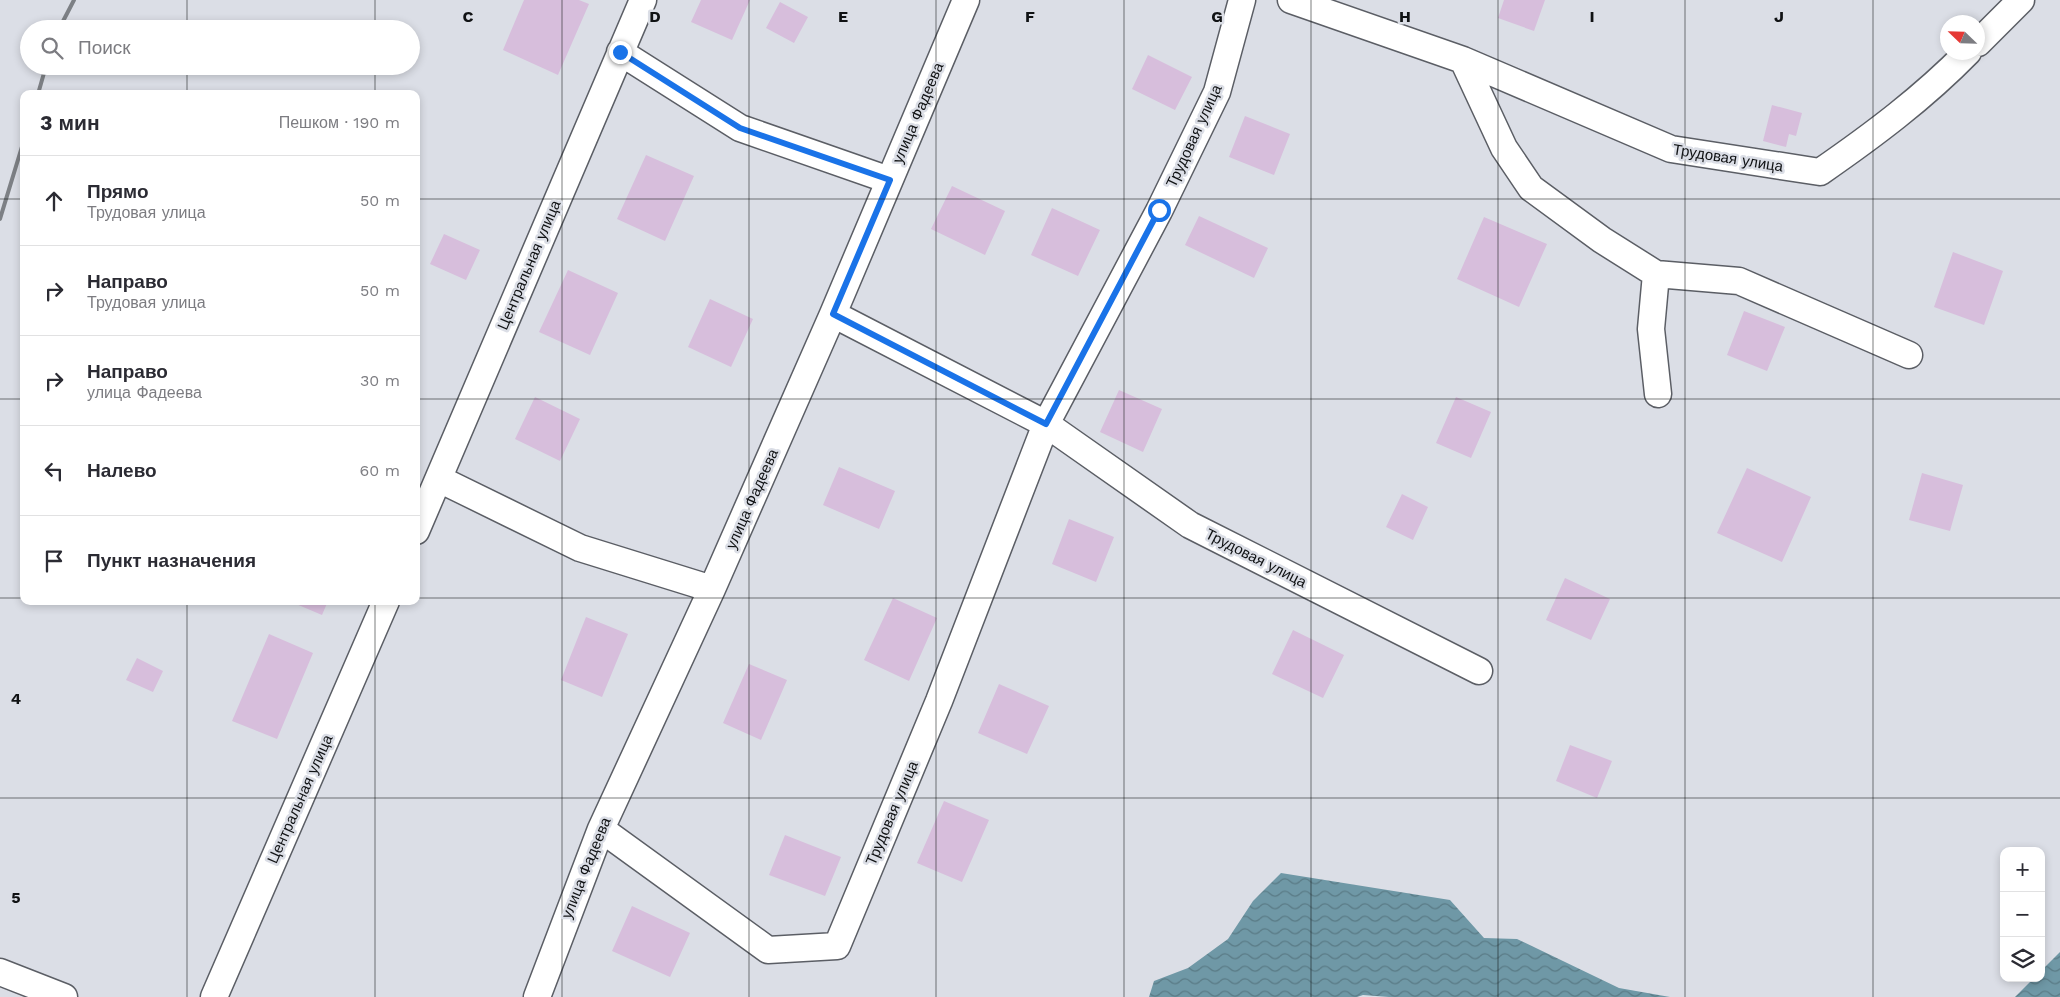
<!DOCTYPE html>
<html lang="ru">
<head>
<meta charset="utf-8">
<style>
  body { margin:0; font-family:"Work Sans",sans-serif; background:#f7f7f7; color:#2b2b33 }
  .controls { position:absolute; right:15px; bottom:15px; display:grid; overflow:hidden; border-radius:10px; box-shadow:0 2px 8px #0003 }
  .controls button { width:45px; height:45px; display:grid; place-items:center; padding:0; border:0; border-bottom:1px solid #e1e1e2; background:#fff; color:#2b2b33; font:25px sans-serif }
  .compass { position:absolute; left:1940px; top:15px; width:45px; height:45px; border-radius:50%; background:#fff; box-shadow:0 2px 8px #0003; rotate:293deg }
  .stop { position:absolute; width:15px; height:15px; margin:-11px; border:4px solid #1a73e8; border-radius:50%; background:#fff }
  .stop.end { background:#1a73e8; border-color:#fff; box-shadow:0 1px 5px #0008 }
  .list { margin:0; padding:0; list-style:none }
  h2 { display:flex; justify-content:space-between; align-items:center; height:65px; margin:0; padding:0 20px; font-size:21px }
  h2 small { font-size:16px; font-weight:400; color:#7c7c81 }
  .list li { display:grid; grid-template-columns:32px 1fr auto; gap:15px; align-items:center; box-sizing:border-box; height:90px; padding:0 20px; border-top:1px solid #e1e1e2 }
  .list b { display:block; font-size:19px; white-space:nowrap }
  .list p { margin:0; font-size:16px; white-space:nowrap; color:#7c7c81 }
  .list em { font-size:16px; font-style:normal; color:#7c7c81 }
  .icon { flex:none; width:28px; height:28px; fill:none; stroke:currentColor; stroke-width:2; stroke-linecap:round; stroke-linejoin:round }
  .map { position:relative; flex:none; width:2060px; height:997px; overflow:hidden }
  .search { position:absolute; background:#fff; box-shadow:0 2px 8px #0003; left:20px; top:20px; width:400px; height:55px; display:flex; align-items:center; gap:12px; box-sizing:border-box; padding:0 18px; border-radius:28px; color:#7c7c81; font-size:19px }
  .panel { position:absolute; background:#fff; box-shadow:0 2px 8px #0003; left:20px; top:90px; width:400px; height:515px; border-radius:10px }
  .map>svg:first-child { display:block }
  .water { fill:url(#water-waves) }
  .building { fill:#d7bedc }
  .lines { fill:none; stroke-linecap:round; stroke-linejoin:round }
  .minor-casing { stroke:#5b5e65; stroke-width:29 }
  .minor { stroke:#fff; stroke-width:26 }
  .rail { stroke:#7d8085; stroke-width:4 }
  .route { stroke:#1a73e8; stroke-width:6 }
  .grid { fill:none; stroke:#101214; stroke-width:1; stroke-opacity:0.55 }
  .labels { text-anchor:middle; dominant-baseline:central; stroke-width:5; stroke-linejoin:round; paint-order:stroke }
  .street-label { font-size:15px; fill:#101214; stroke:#dbdee6 }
  .grid-label { font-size:16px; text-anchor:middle; font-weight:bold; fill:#101214; stroke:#dbdee6; stroke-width:5; stroke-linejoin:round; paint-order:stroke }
</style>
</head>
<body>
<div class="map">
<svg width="2060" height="997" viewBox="0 0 2060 997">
  <defs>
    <pattern id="water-waves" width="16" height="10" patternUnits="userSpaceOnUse" patternTransform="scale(1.25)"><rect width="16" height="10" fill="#6f98a6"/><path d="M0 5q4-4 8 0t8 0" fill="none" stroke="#5a7b86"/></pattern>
  </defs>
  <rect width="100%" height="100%" fill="#dbdee6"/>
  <path class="water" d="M1281 873 1450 900 1484 938 1517 939 1619 988 1670 997H1389L1363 995 1357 997H1149L1154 981 1188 968 1228 939 1253 901Z
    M2060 952V997H2015L2034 978H2041V971Z"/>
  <path class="building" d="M524 0H579L589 4 558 75 503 50Z
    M701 0H750L732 40 691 22Z
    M1504 0H1545L1534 31 1498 18Z
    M780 2 808 17 794 43 766 28Z
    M1148 55 1192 77 1175 110 1132 89Z
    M1772 105 1802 113 1796 136 1789 134 1786 147 1763 141Z
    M1245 116 1290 134 1274 175 1229 157Z
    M646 155 694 176 665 241 617 219Z
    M952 186 1005 211 985 255 931 229Z
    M1052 208 1100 230 1078 276 1031 255Z
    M1199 216 1268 248 1254 278 1185 245Z
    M1484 217 1547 244 1519 307 1457 279Z
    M444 234 480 250 466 280 430 264Z
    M1953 252 2003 271 1984 325 1934 307Z
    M568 270 618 293 590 355 539 332Z
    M710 299 753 319 731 367 688 347Z
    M1744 311 1785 327 1767 371 1727 355Z
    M1119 390 1162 409 1143 452 1100 432Z
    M535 397 580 419 560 461 515 439Z
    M1456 397 1491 412 1471 458 1436 443Z
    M839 467 895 491 879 529 823 505Z
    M1747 468 1811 497 1782 562 1717 533Z
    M1922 473 1963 485 1950 531 1909 520Z
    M1402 494 1428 507 1413 540 1386 527Z
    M1069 519 1114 537 1096 582 1052 564Z
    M1565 578 1610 599 1591 640 1546 620Z
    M893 598 937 618 909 681 864 660Z
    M289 601H328L322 615Z
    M586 617 628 634 602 697 561 680Z
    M1293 630 1344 655 1323 698 1272 674Z
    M269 634 313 653 277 739 232 721Z
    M137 658 163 671 153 692 126 680Z
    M749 664 787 680 761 740 723 723Z
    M999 684 1049 706 1027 754 978 733Z
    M1570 745 1612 761 1597 798 1556 781Z
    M944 801 989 820 962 882 917 863Z
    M785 835 841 857 825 896 769 875Z
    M632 906 690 933 670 977 612 951Z"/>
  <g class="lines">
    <defs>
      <path id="minor" d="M1291 0 1463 60 1504 148 1531 188 1602 240 1656 274 1651 329 1658 394
        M1978 43 2021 0
        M620 52 740 128 889 180
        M1463 60 1671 149 1820 172C1872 136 1923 98 1968 52
        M1656 274 1739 281 1909 355
        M833 314 1046 424 1190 525 1479 671
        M439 479 580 548 712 589
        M416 531 643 0
        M601 829 768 950 837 946 939 701 1046 424 1159 211 1217 92 1242 0
        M0 972 64 997
        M214 997 386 601
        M537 997 601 829 712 589 833 314 966 0"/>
    </defs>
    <use href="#minor" class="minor-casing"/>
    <use href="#minor" class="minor"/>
    <path class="rail" d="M59 29 74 0
      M38 94 46 66
      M0 219 24 140"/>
  </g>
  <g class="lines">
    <path class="route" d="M620 52 740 128 890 180 833 314 1046 424 1159 210"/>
  </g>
  <path class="grid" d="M187 0V29M375 0V29M562 0V997M749 0V997M936 0V997M1124 0V997M1311 0V997M1498 0V997M1685 0V997M1873 0V997M187 66V94M375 66V94M0 199H24M416 199H2060M0 399H24M416 399H2060M0 598H24M416 598H2060M187 601V997M375 601V997M0 798H2060"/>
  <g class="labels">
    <g class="street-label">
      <text transform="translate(918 113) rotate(-67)">улица Фадеева</text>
      <text transform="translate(1194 136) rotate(-65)">Трудовая улица</text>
      <text transform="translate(1728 158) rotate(9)">Трудовая улица</text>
      <text transform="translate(529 265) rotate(-67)">Центральная улица</text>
      <text transform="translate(752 499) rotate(-66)">улица Фадеева</text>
      <text transform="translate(1256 558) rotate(27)">Трудовая улица</text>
      <text transform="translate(300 799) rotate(-66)">Центральная улица</text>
      <text transform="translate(892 813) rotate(-67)">Трудовая улица</text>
      <text transform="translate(586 868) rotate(-68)">улица Фадеева</text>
    </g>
  </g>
  <g class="grid-label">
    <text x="468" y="22">C</text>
    <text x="655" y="22">D</text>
    <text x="843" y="22">E</text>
    <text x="1030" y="22">F</text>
    <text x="1217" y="22">G</text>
    <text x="1405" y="22">H</text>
    <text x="1592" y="22">I</text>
    <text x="1779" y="22">J</text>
    <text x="16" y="704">4</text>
    <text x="16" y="903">5</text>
  </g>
</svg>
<div class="controls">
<button>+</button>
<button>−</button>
<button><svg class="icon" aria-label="layers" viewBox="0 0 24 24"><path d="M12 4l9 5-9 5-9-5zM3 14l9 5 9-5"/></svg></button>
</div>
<svg class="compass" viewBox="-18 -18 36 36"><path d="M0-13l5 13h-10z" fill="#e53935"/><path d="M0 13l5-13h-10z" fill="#7c7c81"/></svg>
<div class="stop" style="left:1159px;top:210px"></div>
<div class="stop end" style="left:620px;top:52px"></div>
<div class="search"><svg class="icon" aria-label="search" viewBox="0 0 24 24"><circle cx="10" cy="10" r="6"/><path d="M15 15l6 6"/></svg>Поиск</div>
<section class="panel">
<h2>3 мин<small>Пешком · 190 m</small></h2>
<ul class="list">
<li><svg class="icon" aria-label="ahead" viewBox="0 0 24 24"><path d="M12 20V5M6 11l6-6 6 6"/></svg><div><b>Прямо</b><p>Трудовая улица</p></div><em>50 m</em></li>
<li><svg class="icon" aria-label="right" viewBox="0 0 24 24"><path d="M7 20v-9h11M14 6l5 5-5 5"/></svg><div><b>Направо</b><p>Трудовая улица</p></div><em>50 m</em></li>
<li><svg class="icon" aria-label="right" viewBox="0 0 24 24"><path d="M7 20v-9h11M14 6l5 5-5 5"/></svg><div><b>Направо</b><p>улица Фадеева</p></div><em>30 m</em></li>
<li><svg class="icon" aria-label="left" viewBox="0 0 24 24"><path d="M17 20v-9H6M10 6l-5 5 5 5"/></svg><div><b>Налево</b></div><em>60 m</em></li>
<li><svg class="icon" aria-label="arrive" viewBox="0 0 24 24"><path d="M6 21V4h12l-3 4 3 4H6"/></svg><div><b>Пункт назначения</b></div></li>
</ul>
</section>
</div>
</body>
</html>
